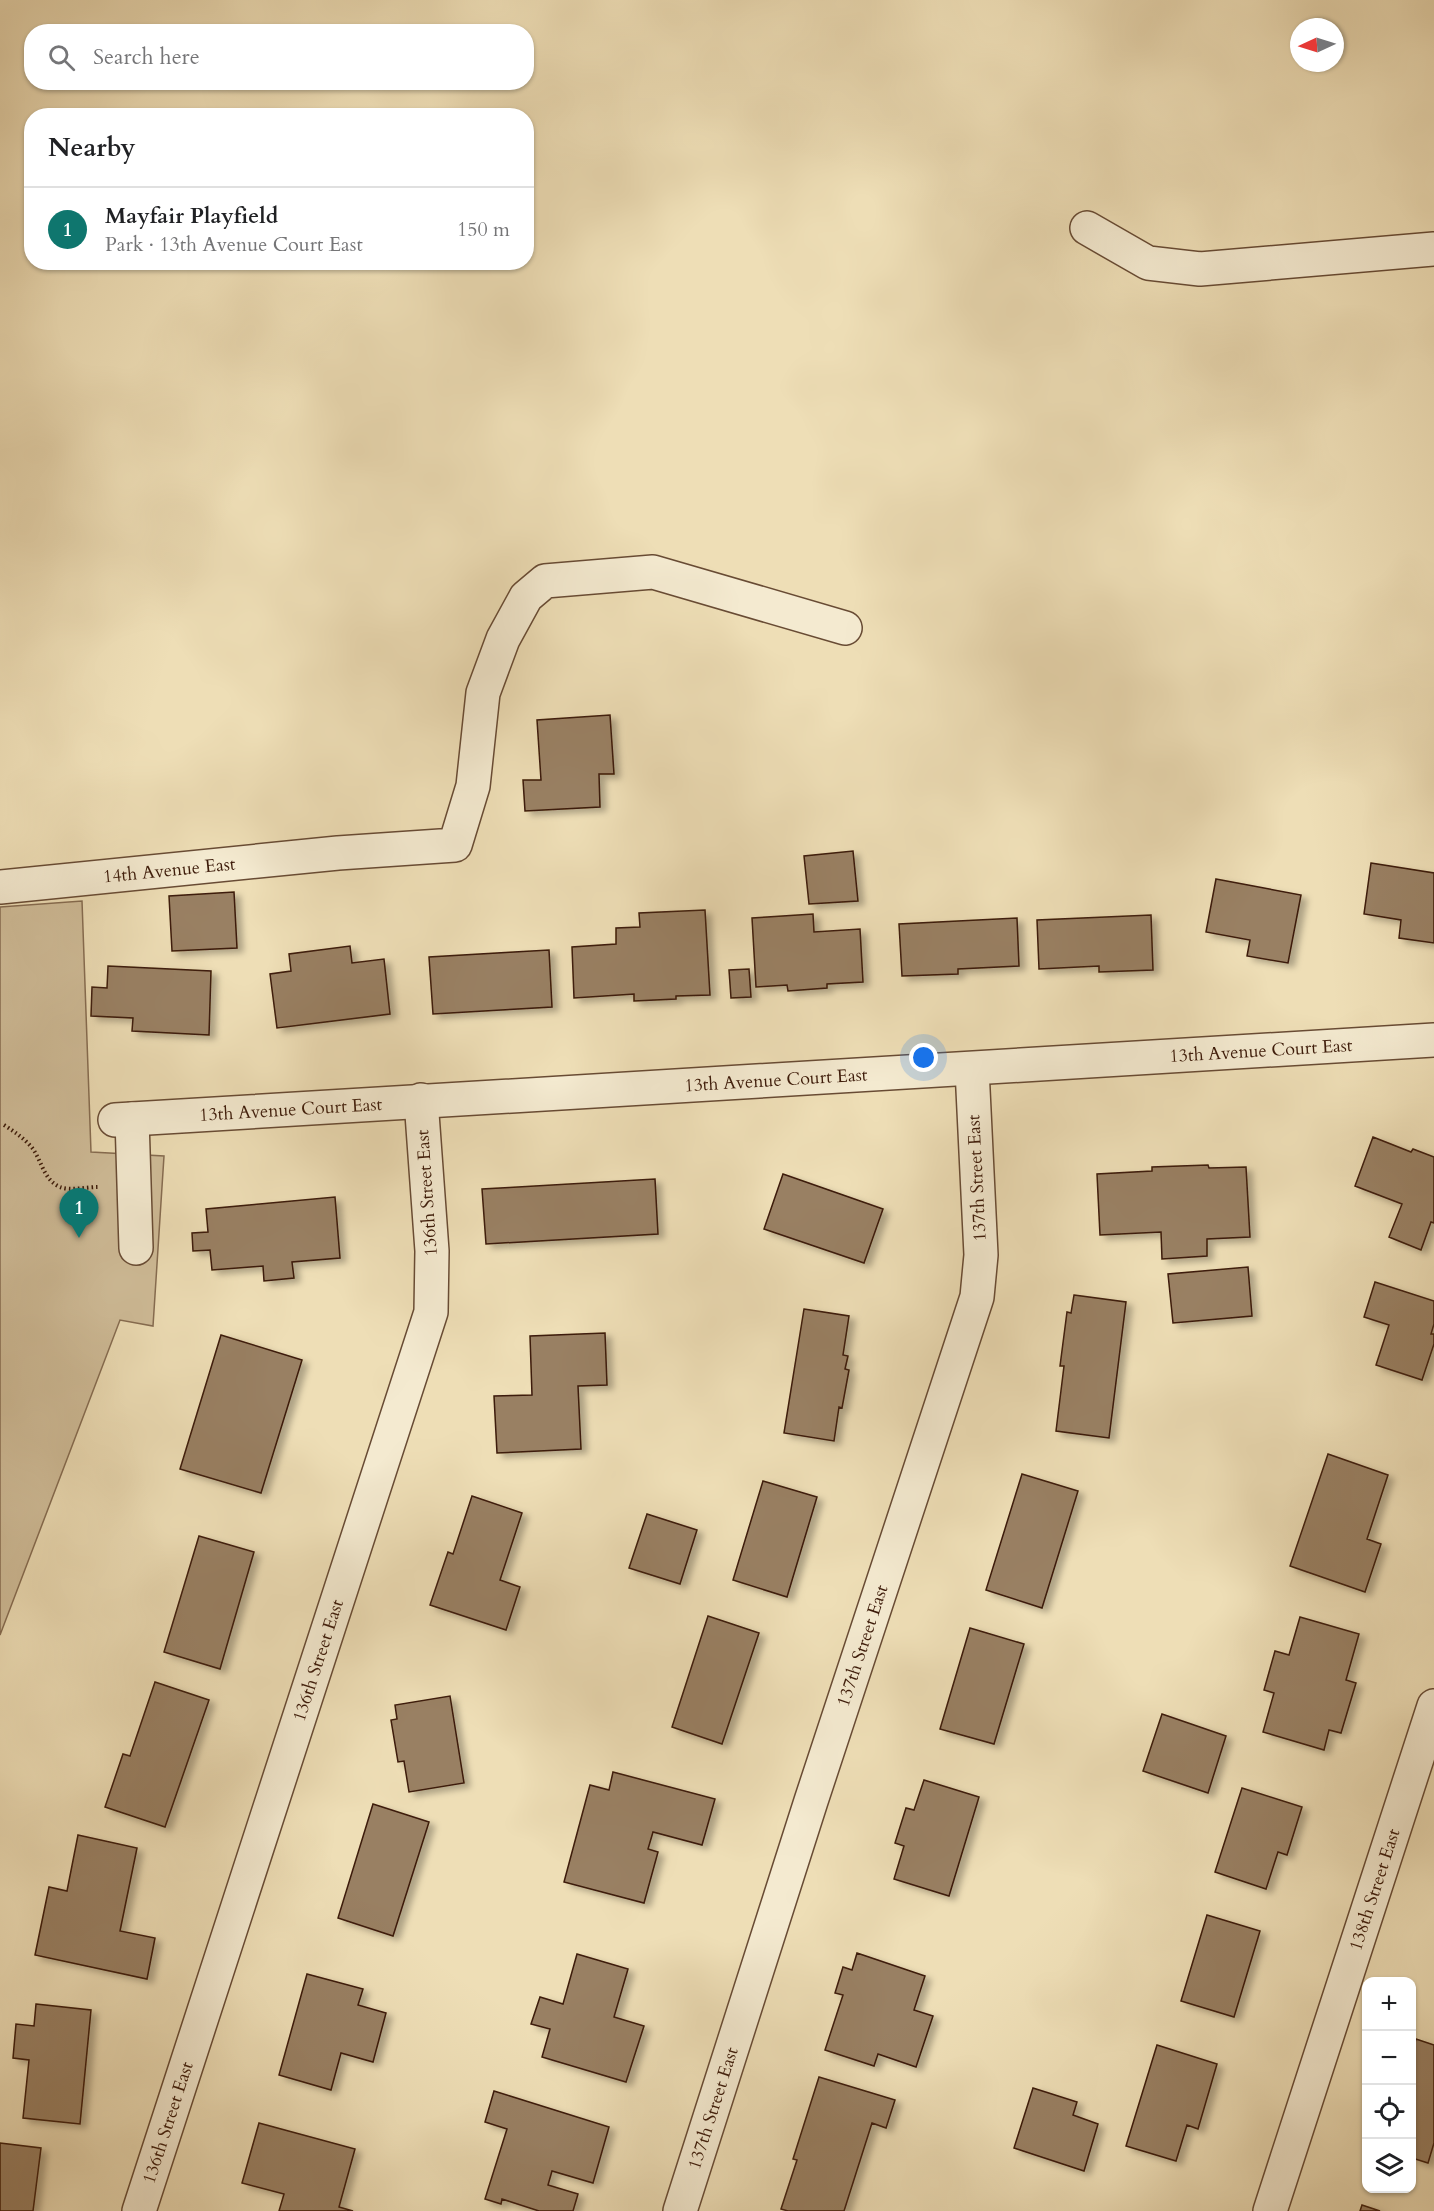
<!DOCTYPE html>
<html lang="en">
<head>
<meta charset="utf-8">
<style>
  body { margin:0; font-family:Cardo,serif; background:#f2f2f2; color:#202124 }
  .controls { position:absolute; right:18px; bottom:18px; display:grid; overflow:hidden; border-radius:12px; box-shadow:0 2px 4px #0004 }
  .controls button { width:54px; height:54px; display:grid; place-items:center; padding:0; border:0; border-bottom:2px solid #e0e0e0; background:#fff; color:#202124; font:30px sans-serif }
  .compass { position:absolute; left:1290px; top:18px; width:54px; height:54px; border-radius:50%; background:#fff; box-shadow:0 2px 4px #0004; rotate:266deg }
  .you { position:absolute; left:924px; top:1058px; width:21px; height:21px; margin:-15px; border:4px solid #fff; border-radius:50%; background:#1a73e8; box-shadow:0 0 0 9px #1a73e833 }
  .badge { display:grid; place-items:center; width:39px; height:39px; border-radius:50%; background:#0f766e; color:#fff; font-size:20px; font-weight:700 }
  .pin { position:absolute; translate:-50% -50px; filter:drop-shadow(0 2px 3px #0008) }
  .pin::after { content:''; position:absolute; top:32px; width:21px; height:18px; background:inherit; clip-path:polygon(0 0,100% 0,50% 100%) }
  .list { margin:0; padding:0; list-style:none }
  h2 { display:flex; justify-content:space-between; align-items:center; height:78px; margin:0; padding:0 24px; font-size:26px }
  h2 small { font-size:20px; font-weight:400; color:#757577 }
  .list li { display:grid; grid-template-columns:39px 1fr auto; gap:18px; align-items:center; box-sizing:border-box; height:84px; padding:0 24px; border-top:2px solid #e0e0e0 }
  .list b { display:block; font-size:22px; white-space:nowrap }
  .list p { margin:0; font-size:20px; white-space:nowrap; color:#757577 }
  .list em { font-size:20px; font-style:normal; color:#757577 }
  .icon { flex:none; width:33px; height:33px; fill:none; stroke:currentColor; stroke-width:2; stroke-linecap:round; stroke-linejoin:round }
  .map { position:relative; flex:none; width:1434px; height:2211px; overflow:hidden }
  .search { position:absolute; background:#fff; box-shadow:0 2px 4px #0004; left:24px; top:24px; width:510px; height:66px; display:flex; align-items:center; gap:15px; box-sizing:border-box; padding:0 21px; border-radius:24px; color:#757577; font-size:22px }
  .panel { position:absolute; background:#fff; box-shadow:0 2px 4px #0004; left:24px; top:108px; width:510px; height:162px; border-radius:24px }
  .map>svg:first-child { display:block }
  .green { fill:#d0bd99; stroke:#866c51; stroke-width:1.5 }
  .building { fill:#998063; stroke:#3c1a09; stroke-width:1.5; filter:url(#shadow) }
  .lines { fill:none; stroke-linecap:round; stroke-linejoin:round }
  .minor-casing { stroke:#684b34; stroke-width:36 }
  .path { stroke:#3c1a09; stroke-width:4; stroke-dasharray:1.5 3; stroke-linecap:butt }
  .minor { stroke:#f4ead0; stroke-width:33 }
  .labels { text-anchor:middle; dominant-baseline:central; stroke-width:4.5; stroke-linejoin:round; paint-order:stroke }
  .street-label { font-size:18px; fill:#3c1a09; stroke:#f4ead0 }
</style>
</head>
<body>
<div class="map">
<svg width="1434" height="2211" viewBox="0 0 1434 2211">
  <defs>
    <filter id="shadow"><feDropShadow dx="6" dy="4" stdDeviation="3" flood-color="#0004"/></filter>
  </defs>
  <rect width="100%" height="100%" fill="#eedeb6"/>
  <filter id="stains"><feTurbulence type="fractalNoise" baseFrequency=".00333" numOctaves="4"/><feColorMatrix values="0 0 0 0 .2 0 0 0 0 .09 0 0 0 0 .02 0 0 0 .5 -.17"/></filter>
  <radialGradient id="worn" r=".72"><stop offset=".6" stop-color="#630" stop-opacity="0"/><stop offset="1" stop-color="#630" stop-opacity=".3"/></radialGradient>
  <path class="green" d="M82 901 91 1152 164 1156 153 1326 120 1320 0 1635V907Z"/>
  <path class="building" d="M610 715 614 774H599L600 807 525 811 523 780H541L537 720Z
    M853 851 858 901 809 904 804 856Z
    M1371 863 1434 873V943L1399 938 1401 920 1364 914Z
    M1216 879 1301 895 1288 963 1247 956 1250 940 1206 932Z
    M234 892 237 948 172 951 169 896Z
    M705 910 710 995 676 996V999L634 1001V994L574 998 572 947 616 944V928L640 927 639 913Z
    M813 914 814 932 860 929 863 982 827 984V988L788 991 787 985 756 987 752 918Z
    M1151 915 1153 970 1099 972V966L1039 969 1037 920Z
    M1017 918 1019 966 958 969V974L902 976 899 924Z
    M350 946 352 963 384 959 390 1014 277 1028 270 974 291 971 289 954Z
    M549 950 552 1007 433 1014 429 957Z
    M108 966 211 971 209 1035 132 1031 133 1018 91 1016 92 987 107 988Z
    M749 969 751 997 731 998 729 970Z
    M1373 1137 1411 1152 1413 1149 1434 1157V1223L1431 1222 1421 1250 1389 1237 1402 1204 1355 1186Z
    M1208 1165 1209 1168 1246 1167 1250 1237 1207 1239V1256L1162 1259 1161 1232 1100 1235 1097 1174 1152 1171V1167Z
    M783 1174 883 1209 864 1263 764 1229Z
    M655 1179 658 1234 486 1244 482 1189Z
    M335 1197 340 1258 292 1262 294 1278 264 1281 263 1266 212 1270 210 1250 193 1251 192 1233 208 1232 206 1209Z
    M1248 1267 1252 1316 1173 1323 1168 1274Z
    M1375 1282 1434 1301V1324L1431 1334H1434V1344L1422 1380 1376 1365 1389 1325 1364 1317Z
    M1074 1295 1126 1302 1109 1438 1056 1431 1064 1366H1060L1067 1312 1071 1313Z
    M804 1309 849 1316 843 1355 848 1356 845 1369 849 1370 842 1408 839 1407 834 1441 784 1433Z
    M605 1333 607 1385 578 1386 581 1449 497 1453 494 1396 532 1395 530 1336Z
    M221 1335 302 1360 261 1493 180 1469Z
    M1328 1454 1388 1475 1367 1539 1381 1544 1365 1592 1290 1566Z
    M1022 1474 1078 1491 1042 1608 986 1590Z
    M763 1481 817 1497 787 1597 733 1580Z
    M472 1496 522 1513 500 1580 520 1587 506 1630 430 1605 448 1552 453 1554Z
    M647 1514 697 1530 680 1584 629 1568Z
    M199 1536 254 1552 220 1669 164 1652Z
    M708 1616 759 1633 722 1744 672 1727Z
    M1300 1617 1359 1634 1346 1680 1356 1683 1341 1733 1329 1730 1324 1750 1263 1732 1274 1693 1264 1690 1275 1651 1289 1655Z
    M970 1628 1024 1644 994 1744 940 1729Z
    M155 1682 209 1700 165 1827 105 1807 123 1754 130 1756Z
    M450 1696 464 1783 409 1792 404 1761 398 1762 391 1720 397 1719 395 1705Z
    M1162 1714 1226 1736 1208 1793 1143 1771Z
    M613 1772 715 1799 702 1845 653 1832 648 1849 658 1852 644 1903 564 1882 590 1785 609 1790Z
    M924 1780 979 1797 949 1896 894 1879 904 1846 895 1843 906 1808 914 1810Z
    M1242 1788 1302 1807 1287 1855 1278 1852 1266 1889 1215 1872Z
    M373 1804 429 1822 393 1936 338 1918Z
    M78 1835 137 1848 120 1931 155 1938 147 1979 35 1955 49 1887 67 1891Z
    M1207 1915 1260 1931 1234 2017 1181 2001Z
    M857 1953 925 1976 914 2010 933 2016 916 2067 878 2054 874 2066 825 2050 843 1995 835 1993 843 1967 852 1970Z
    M577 1954 628 1969 614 2017 644 2026 626 2082 542 2057 550 2029 531 2024 540 1997 563 2004Z
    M307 1974 363 1989 358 2005 386 2013 373 2062 341 2053 331 2090 279 2075Z
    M36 2004 91 2010 80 2124 23 2118 29 2060 13 2058 16 2024 34 2026Z
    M1416 2039 1434 2045V2143L1428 2163 1412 2158V2053Z
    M1157 2045 1217 2064 1198 2129 1187 2125 1176 2161 1126 2146Z
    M819 2077 895 2100 886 2128 872 2123 844 2211H788L781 2209 797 2160 793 2159Z
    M1033 2088 1077 2102 1073 2115 1098 2124 1084 2171 1014 2148Z
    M494 2091 609 2127 593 2183 552 2171 548 2185 578 2194 573 2211H539L502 2199 501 2204 485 2199 507 2129 485 2122Z
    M259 2123 355 2149 339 2207 353 2211H279L284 2194 242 2183Z
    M0 2143 41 2148 33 2211H0Z
    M1362 2205 1380 2211H1360Z"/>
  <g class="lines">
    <defs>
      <g id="minor">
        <path d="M1087 228 1148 263 1200 269 1434 249"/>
        <path id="s1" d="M0 887 338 853 455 845 473 786 483 693 503 639 526 597 545 581 653 572 845 628"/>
        <path d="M132 1119 136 1248"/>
        <path id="s2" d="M115 1120 1434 1040"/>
        <path id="s3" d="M139 2211 431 1312 432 1251 421 1100"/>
        <path id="s4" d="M680 2211 811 1801 977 1297 981 1255 972 1069"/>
        <path id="s5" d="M1270 2211 1434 1706"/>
      </g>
    </defs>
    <use href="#minor" class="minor-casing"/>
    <path class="path" d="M4 1125C15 1132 25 1139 33 1149 42 1162 44 1180 60 1187 70 1191 87 1187 98 1187"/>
    <use href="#minor" class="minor"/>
  </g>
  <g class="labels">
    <g class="street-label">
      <text stroke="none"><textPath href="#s1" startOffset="170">14th Avenue East</textPath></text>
      <text stroke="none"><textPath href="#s2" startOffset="1148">13th Avenue Court East</textPath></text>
      <text stroke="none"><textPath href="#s2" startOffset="662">13th Avenue Court East</textPath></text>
      <text stroke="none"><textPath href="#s2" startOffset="176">13th Avenue Court East</textPath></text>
      <text transform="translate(977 1178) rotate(-93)">137th Street East</text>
      <text transform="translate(427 1193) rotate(-94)">136th Street East</text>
      <text stroke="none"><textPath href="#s4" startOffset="594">137th Street East</textPath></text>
      <text stroke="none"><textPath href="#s3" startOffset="579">136th Street East</textPath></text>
      <text stroke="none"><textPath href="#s5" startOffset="338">138th Street East</textPath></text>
      <text stroke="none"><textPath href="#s4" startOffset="108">137th Street East</textPath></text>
      <text stroke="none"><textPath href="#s3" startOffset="93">136th Street East</textPath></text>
    </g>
  </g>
  <rect width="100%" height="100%" filter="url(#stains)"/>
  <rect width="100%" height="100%" fill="url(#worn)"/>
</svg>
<div class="controls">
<button>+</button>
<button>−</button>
<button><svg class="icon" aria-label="locate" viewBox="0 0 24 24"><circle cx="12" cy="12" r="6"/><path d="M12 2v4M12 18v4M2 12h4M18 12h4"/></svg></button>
<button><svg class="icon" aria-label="layers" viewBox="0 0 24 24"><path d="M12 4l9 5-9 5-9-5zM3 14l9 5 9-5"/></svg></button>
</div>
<svg class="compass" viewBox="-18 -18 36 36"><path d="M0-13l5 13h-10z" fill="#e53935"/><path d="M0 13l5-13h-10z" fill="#757577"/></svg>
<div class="you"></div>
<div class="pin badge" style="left:79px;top:1238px">1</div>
<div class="search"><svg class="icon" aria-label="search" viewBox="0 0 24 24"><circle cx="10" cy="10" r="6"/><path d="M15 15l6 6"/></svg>Search here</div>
<section class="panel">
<h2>Nearby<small></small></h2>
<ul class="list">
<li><span class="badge">1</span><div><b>Mayfair Playfield</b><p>Park · 13th Avenue Court East</p></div><em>150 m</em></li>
</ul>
</section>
</div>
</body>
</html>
